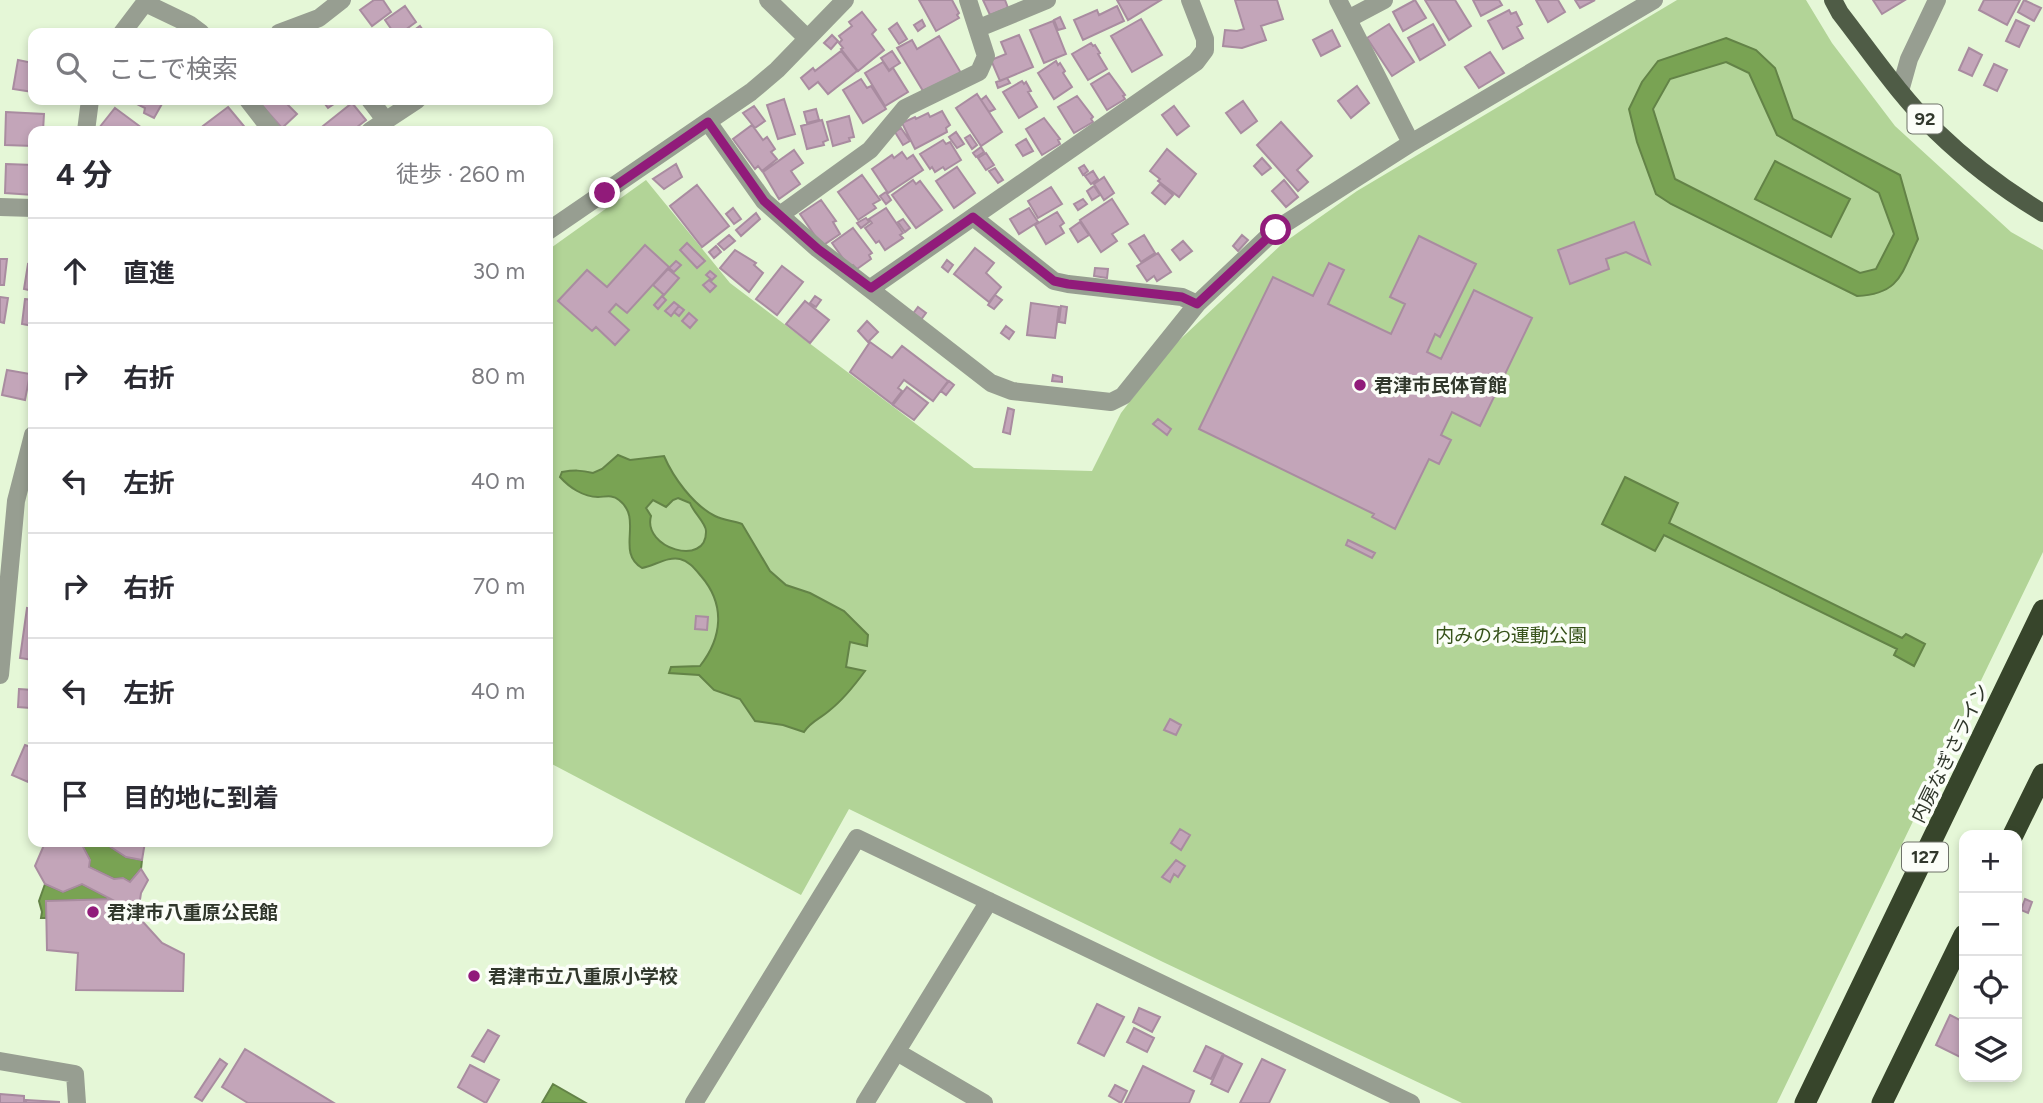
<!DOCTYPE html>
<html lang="ja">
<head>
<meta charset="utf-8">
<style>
  body { margin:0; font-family:Figtree,"Noto Sans JP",sans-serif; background:#f7f7f7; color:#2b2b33 }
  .controls { position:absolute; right:21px; bottom:21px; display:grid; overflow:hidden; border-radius:14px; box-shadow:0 4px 10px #0003 }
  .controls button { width:63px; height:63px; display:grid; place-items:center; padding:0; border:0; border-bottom:2px solid #e1e1e2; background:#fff; color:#2b2b33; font:35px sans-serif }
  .stop { position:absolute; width:21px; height:21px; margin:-16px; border:5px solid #911b7a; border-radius:50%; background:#fff }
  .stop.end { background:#911b7a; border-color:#fff; box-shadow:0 2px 7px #0008 }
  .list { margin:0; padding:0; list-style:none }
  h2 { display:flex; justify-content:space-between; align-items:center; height:91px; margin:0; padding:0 28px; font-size:30px }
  h2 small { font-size:23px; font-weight:400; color:#7c7c81 }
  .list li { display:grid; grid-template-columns:46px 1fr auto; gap:21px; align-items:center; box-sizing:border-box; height:105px; padding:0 28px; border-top:2px solid #e1e1e2 }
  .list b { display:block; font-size:26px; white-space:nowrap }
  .list em { font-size:23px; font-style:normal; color:#7c7c81 }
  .icon { flex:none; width:38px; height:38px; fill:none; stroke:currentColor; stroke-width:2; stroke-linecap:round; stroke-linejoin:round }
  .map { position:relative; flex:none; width:2043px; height:1103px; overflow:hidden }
  .search { position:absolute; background:#fff; box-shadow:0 4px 10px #0003; left:28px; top:28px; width:525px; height:77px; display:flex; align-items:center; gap:18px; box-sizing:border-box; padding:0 24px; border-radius:14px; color:#7c7c81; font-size:26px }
  .panel { position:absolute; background:#fff; box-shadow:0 4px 10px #0003; left:28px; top:126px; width:525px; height:721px; border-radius:14px }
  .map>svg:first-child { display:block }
  .green { fill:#b2d497 }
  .water { fill:#79a353; stroke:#638347; stroke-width:2; fill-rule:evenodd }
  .building { fill:#c3a5b9; stroke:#a98ca0; stroke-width:2 }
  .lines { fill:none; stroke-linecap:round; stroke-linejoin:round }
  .minor { stroke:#979e91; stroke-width:18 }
  .major { stroke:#4f5c46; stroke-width:18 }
  .highway { stroke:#37452b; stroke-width:21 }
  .route { stroke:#911b7a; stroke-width:9 }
  .poi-dot { fill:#911b7a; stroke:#fbfef8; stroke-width:2.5 }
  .labels { text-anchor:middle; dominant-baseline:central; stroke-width:7; stroke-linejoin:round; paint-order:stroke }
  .shield { fill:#fbfef8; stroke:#6e7369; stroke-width:2 }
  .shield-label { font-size:18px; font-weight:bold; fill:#31382c }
  .poi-label { font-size:19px; font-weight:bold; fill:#31382c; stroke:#fbfef8; text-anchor:start }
  .park-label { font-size:19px; fill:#37531a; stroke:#fbfef8 }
  .street-label { font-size:19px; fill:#31382c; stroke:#fbfef8 }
</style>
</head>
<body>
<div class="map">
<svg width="2043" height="1103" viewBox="0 0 2043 1103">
  <rect width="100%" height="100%" fill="#e5f7d7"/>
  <path class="green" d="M1677 0H1806L1832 43 1895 126 2011 232 2043 250V552L1777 1103H1462L1163 962 849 809 801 895 548 762V250L646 180 730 283 974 468 1092 471 1121 413 1171 348 1282 244 1357 191Z"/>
  <path class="water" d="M1726 38 1756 50 1775 68 1793 119 1900 175 1918 239C1901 274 1900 294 1857 296L1671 204 1656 194 1637 142 1629 109 1642 82 1658 61ZM1726 62 1749 73 1777 135 1879 193 1894 234 1876 269 1860 273 1675 179 1653 109 1670 79Z
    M1775 161 1850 199 1831 237 1755 199Z
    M618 455 630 460 664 456C673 477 693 505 715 516 723 520 733 521 742 524L770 571 786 585 810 593 844 611 868 635 867 646 850 642 846 667 865 671C854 686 844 699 830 710 820 719 811 721 804 732L783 725 755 721 740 699 714 690 699 675 669 673 671 667 700 666C722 638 726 605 701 576 695 569 689 561 680 559 668 556 654 566 642 568 615 552 644 519 619 500 612 494 605 497 598 497 583 497 569 487 560 477L562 472C574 470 581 470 593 473L602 469ZM678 498 690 503C693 512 706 523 706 531 707 568 642 548 651 516L646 508 653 500 666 507 673 500Z
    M1625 477 1678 503 1669 523 1902 638 1906 634 1925 644 1914 666 1894 655 1897 649 1664 535 1655 551 1602 524Z
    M78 842H103L126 857 142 860 141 869 130 882 123 878 114 879 89 867 90 860 81 843Z
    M45 884 63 892 82 884 111 899 46 901V918H41L42 912 39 901Z
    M553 1084 586 1103H542Z"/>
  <path class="building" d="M374 0H383L391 12 372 26 360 10Z
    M919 0H952L959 13 957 15 959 18 936 31Z
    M983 0H1005L1008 8 990 15Z
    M1117 0H1161L1128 20Z
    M1235 0H1277L1283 19 1261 26 1266 40 1242 48 1223 46 1225 30 1237 31 1244 29Z
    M1415 0 1426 18 1403 31 1393 12Z
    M1425 0H1455L1471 26 1449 40Z
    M1473 0H1499L1502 5 1481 16Z
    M1536 0H1558L1565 12 1548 22Z
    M1575 0H1595L1580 8Z
    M1873 0H1905L1882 14Z
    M1984 0H2020L2007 25 1979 10Z
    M2024 0 2041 8 2034 21 2018 12Z
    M405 6 416 22 401 33H394L385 20Z
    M1117 6 1124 21 1083 40 1074 20 1097 10 1099 15Z
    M1509 10 1511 14 1516 12 1522 24 1517 27 1523 38 1503 49 1488 21Z
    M862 12 876 30 872 34 884 50 858 71 841 49 843 48 839 43 842 40 839 36 852 26 849 22Z
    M1060 17 1065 28 1058 30 1054 20Z
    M1141 19 1162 55 1132 72 1111 36Z
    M922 20 925 26 918 31 914 25Z
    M2016 20 2029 26 2019 47 2006 41Z
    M1053 21 1066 54 1044 63 1030 30Z
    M897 23 907 39 899 44 889 29Z
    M1389 24 1414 62 1392 76 1367 38Z
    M1433 24 1445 45 1420 60 1408 38Z
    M420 26 425 33H410Z
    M1332 30 1340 46 1321 56 1313 40Z
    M832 35 838 41 831 49 824 43Z
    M1019 35 1033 67 1000 81 991 60 1006 54 1001 42Z
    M939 36 961 73 923 91 897 48 912 40 917 49Z
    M1091 43 1093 46 1095 45 1100 53 1098 54 1107 69 1088 80 1072 54Z
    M1969 48 1982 55 1972 76 1959 70Z
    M841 51 857 71 828 94 818 82 809 89 801 78 813 68 815 71Z
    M892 51 900 63 889 70 881 58Z
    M1490 52 1504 73 1479 88 1465 67Z
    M18 60 33 63V92L13 89Z
    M1056 61 1058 65 1060 63 1065 71 1063 73 1072 87 1054 99 1038 73Z
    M883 62 889 71 893 68 908 92 885 106 865 73Z
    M1994 64 2007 70 1997 91 1984 85Z
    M1109 73 1125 95 1123 96 1125 99 1107 110 1091 84Z
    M1007 78 1010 83 998 88 996 82Z
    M861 79 867 88 871 86 886 109 863 123 843 90Z
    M1022 81 1024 84 1026 82 1031 91 1028 92 1037 107 1019 118 1003 92Z
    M1357 86 1369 103 1351 118 1338 101Z
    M977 94 1002 132 981 146 956 108Z
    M986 96 995 109 989 112 981 100Z
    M1077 96 1093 117 1091 119 1093 122 1074 133 1058 107Z
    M784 99 795 134 778 139 767 105Z
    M129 100H160L163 102 154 118 144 113 145 108Z
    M257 100H287L285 102 297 114 282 128Z
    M322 100H340L328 108Z
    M1243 101 1257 121 1241 133 1226 113Z
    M352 103 366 120 352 131H328L323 126Z
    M754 106 765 121 755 128 743 113Z
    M1174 106 1189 126 1177 135 1162 115Z
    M228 107 248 131H207L203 126Z
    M115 108 146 131H103L99 128Z
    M816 109 819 120 807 123 804 112Z
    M942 111 950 125 946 128 947 132 915 149 902 123 915 117 916 119 928 113 930 117Z
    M6 112 44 114 43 131H33V146L5 145Z
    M849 116 854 137 849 138 850 141 833 146 827 122Z
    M1044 118 1060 139 1058 140 1060 144 1042 155 1026 129Z
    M822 120 828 140 823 142 824 145 807 149 801 126Z
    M1281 122 1312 156 1297 170 1308 182 1298 191 1257 145Z
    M752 125 763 140 767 137 775 149 771 152 777 159 762 171 758 166 755 169 733 139Z
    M901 128 910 141 903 145 895 132Z
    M956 132 964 144 957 148 949 137Z
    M970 135 977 145 972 149 965 138Z
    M1026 139 1033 151 1023 156 1016 145Z
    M943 140 946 144 950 142 961 160 945 170 943 167 935 172 932 167 930 169 920 154Z
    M981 147 984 152 976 157 973 153Z
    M1167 149 1196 174 1179 197 1158 181 1160 179 1150 171Z
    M794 150 803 163 791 171 800 184 779 199 763 172Z
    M902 152 907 159 913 155 923 170 888 193 872 169 892 155 894 158Z
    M986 153 994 165 986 170 978 158Z
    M1262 158 1271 168 1262 175 1254 166Z
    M6 164 33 165V195L5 193Z
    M676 164 682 177 664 189 653 179Z
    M1084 165 1088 171 1083 175 1079 168Z
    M957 167 975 193 954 208 936 181Z
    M995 168 1003 180 998 183 989 171Z
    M1093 171 1098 179 1091 184 1085 176Z
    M862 175 880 200 873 204 876 208 858 220 838 192Z
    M1104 177 1114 193 1104 200 1094 184Z
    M913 180 916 184 920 181 942 210 916 228 892 195Z
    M1284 180 1298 197 1286 207 1272 191Z
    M1160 184 1173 195 1165 204 1152 193Z
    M697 185 729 226 702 247 670 206Z
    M1094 186 1100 195 1092 200 1087 191Z
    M1051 187 1062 204 1038 218 1028 201Z
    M886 192 891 200 886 204 880 196Z
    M1083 199 1087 204 1078 210 1074 204Z
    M1112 199 1128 224 1112 234 1117 241 1101 252 1080 220Z
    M821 200 836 221 833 222 840 234 822 246 800 214Z
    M733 208 741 219 734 224 726 214Z
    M886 208 903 233 900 235 903 238 885 250 879 241 876 243 865 228 872 223 869 219Z
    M1029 208 1038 222 1019 234 1010 219Z
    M1057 212 1064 223 1060 226 1064 233 1046 244 1035 225Z
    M756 213 760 219 741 236 736 230Z
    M866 218 869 222 861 228 857 223Z
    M903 219 910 228 905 232 898 222Z
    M1080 222 1089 235 1078 242 1070 229Z
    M1634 222 1650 264 1626 252 1606 259 1609 269 1570 284 1558 250Z
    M853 228 872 253 869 255 871 259 857 269 853 265 849 267 832 243Z
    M729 235 735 241 724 250 718 244Z
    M1144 235 1155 253 1141 262 1129 244Z
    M1242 235 1248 240 1238 251 1233 246Z
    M1419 236 1476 264 1440 337 1435 334 1427 352 1441 359 1474 290 1532 318 1480 426 1452 412 1441 435 1451 440 1439 464 1429 459 1395 529 1372 517 1374 514 1199 429 1273 277 1313 296 1329 263 1344 270 1328 304 1391 334 1405 304 1390 297Z
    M1183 241 1192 251 1180 260 1172 250Z
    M687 243 705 261 697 268 680 250Z
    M645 245 669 267 627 313 616 304 609 312 629 330 615 345 596 327 592 331 558 301 587 270 607 287Z
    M716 246 721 252 714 258 709 252Z
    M975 248 994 263 986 273 1001 287 989 302 954 274Z
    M735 250 756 263 754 265 763 273 749 292 720 268Z
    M1158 253 1171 272 1157 281 1154 276 1147 281 1137 266Z
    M0 259H7L4 285H0Z
    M947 260 953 265 948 272 942 267Z
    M676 261 681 265 674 272 669 268Z
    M28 264 33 265V291L24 289Z
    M782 266 803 282 777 315 756 299Z
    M1095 268 1108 269 1107 278 1094 276Z
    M668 269 679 278 664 295 653 285Z
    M710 271 716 276 712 280 706 275Z
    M709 280 716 286 710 292 703 285Z
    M995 295 1002 300 994 309 988 305Z
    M662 296 666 300 658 309 654 305Z
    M815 296 821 300 816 307 810 303Z
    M0 297 8 298 4 323 0 322Z
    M25 299 33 300V326L22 324Z
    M805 301 829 320 810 343 786 324Z
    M674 302 679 306 671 316 665 311Z
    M1031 303 1059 307 1055 338 1027 335Z
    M679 306 684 310 679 316 674 312Z
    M1061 306 1067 307 1065 323 1059 322Z
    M918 307 926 313 920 321 912 315Z
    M689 313 697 320 690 328 682 321Z
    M867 321 878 332 868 342 858 331Z
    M1006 326 1014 332 1009 339 1001 333Z
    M870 342 892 358 902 346 948 381 933 401 904 380 898 388 902 391 892 404 850 372Z
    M7 370 30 374 25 400 2 395Z
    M1053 375 1062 377V382L1052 381Z
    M949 381 954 385 946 395 941 391Z
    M907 387 928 403 914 420 893 405Z
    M1008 408 1014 410 1010 434 1003 432Z
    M1158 419 1171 429 1167 435 1153 424Z
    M1348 540 1375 553 1372 558 1346 545Z
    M27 608 33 609V660L20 658Z
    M696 616 708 617 707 630 695 629Z
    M19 689 32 690 30 708 18 707Z
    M1170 719 1181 725 1176 735 1164 730Z
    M25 745 33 748V770L28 782 12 775Z
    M1180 829 1190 835 1181 850 1171 843Z
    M50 842 81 843 90 860 89 867 114 879 123 878 130 882 141 869 148 880 141 893 139 906 143 922 162 943 184 954 183 991 76 990 78 953 47 950 46 901 111 899 82 884 63 892 45 884 35 866 44 845Z
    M103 842H145L142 860 126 857Z
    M1176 860 1185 866 1178 877 1174 874 1170 882 1162 877Z
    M2025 899 2032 902 2028 913 2021 910Z
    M1097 1004 1124 1017 1104 1056 1078 1043Z
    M1139 1008 1160 1017 1152 1032 1133 1022Z
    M1950 1015 1964 1022V1059L1936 1045Z
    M1134 1028 1154 1038 1147 1052 1127 1042Z
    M488 1030 499 1036 484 1062 472 1056Z
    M1206 1046 1223 1054 1211 1079 1194 1071Z
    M245 1049 334 1103H248L222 1087Z
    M1224 1055 1242 1064 1228 1092 1211 1084Z
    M220 1059 227 1064 202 1101 195 1097Z
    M1262 1059 1285 1070 1269 1103H1240Z
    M470 1065 499 1080 486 1103 458 1087Z
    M1143 1066 1194 1091 1189 1103H1125Z
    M1115 1085 1127 1091 1121 1103 1109 1096Z
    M0 1094 24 1096V1103H0Z
    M26 1100 59 1102V1103H26Z"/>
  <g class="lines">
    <path class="minor" d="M768 0 807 38
      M1338 0 1411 143
      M145 3 189 24 201 33
      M1348 19 1384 0
      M979 28 1047 0
      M122 33 147 0
      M279 33 319 18 342 0
      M1900 91 1909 59 1937 0
      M248 100 272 131
      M370 100 386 121
      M708 122 764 201 818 249 991 383 1012 391 1111 402 1123 396 1197 304 1275 230 1411 143 1654 0
      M86 131 90 100
      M370 131 417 100
      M0 207 33 208
      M780 215 870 150 905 108 979 72 986 56 968 0
      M973 217 1054 281 1068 284 1182 297 1197 304
      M548 231 751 92 777 70 845 0
      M871 288 1196 62 1205 50V39L1190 0
      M0 675 16 501 33 435
      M897 1052 984 1103
      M0 1061 75 1074 77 1103
      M694 1103 857 838 1411 1103
      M865 1103 989 901"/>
    <path class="major" d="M1833 0 1840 13C1871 53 1900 96 1936 131 1968 162 2005 190 2043 213"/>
    <path class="highway" d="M2013 835 2043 774
      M1805 1103 2043 610
      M1882 1103 1964 935"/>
  </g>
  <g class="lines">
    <path class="route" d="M605 193 708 122 764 201 818 249 871 288 973 217 1054 281 1068 284 1182 297 1197 304 1276 230"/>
  </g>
  <g class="poi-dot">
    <circle cx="1360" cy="385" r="7"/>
    <circle cx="93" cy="912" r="7"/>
    <circle cx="474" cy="976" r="7"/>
  </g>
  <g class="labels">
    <g class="shield">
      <rect x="1907.5" y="104.5" width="35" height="29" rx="5"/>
      <rect x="1902" y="842.5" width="46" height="29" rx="5"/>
    </g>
    <g class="shield-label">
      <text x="1925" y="119">92</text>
      <text x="1925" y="857">127</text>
    </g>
    <g class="poi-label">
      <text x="1374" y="385">君津市民体育館</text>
      <text x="107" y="912">君津市八重原公民館</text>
      <text x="488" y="976">君津市立八重原小学校</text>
    </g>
    <g class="park-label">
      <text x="1511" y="635">内みのわ運動公園</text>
    </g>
    <g class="street-label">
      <text transform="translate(1950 753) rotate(-64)">内房なぎさライン</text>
    </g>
  </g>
</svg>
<div class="controls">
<button>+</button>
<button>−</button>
<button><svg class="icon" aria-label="locate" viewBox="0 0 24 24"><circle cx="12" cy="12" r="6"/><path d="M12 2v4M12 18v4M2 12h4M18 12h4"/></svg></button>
<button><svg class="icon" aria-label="layers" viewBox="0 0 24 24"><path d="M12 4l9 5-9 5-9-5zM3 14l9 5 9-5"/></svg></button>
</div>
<div class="stop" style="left:1276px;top:230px"></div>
<div class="stop end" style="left:605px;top:193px"></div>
<div class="search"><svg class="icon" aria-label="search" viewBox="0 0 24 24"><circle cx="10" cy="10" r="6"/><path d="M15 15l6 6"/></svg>ここで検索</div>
<section class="panel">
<h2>4 分<small>徒歩 · 260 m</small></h2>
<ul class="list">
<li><svg class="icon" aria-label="ahead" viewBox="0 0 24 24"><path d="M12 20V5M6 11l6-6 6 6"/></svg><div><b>直進</b></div><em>30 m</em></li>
<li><svg class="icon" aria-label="right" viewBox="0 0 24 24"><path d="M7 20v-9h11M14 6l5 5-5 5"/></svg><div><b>右折</b></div><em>80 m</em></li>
<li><svg class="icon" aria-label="left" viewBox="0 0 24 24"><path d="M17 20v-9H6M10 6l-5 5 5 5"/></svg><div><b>左折</b></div><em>40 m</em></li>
<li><svg class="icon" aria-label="right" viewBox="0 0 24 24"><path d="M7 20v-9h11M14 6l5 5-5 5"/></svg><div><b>右折</b></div><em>70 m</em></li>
<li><svg class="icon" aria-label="left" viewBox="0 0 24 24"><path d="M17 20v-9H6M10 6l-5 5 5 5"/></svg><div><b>左折</b></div><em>40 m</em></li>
<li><svg class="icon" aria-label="arrive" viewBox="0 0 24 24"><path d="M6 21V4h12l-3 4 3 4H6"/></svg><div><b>目的地に到着</b></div></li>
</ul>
</section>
</div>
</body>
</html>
